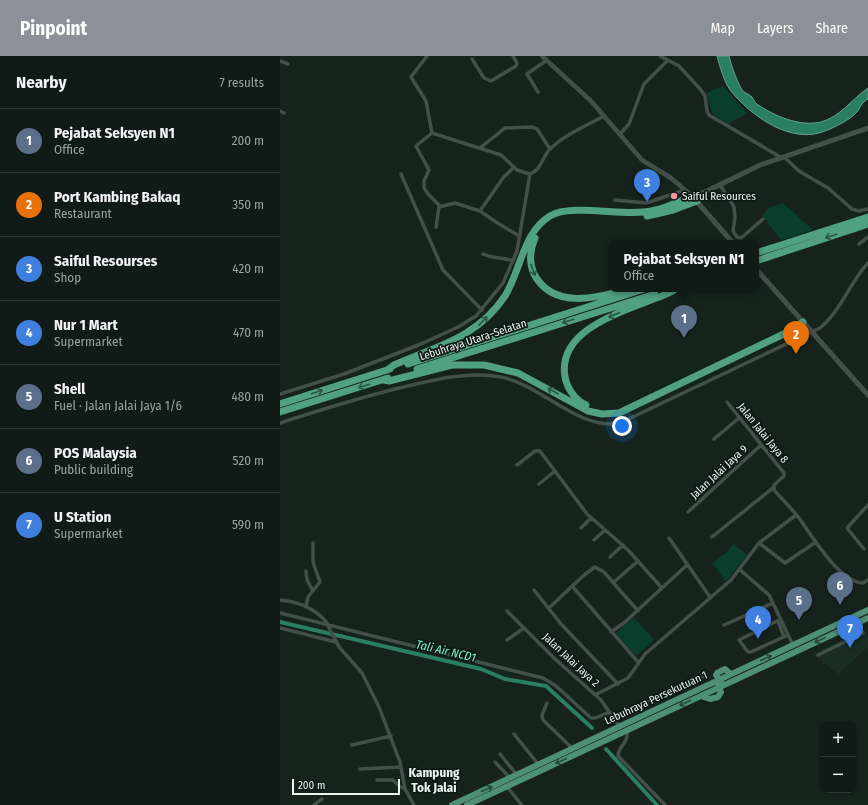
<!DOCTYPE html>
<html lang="en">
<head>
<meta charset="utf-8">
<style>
  body { margin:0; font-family:"Fira Sans Condensed",sans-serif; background:#1e2723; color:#f1f3f6 }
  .controls { position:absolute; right:12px; bottom:12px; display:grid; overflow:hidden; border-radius:8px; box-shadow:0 1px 3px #0004 }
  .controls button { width:36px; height:36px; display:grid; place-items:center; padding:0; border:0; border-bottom:1px solid #303835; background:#101a16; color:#f1f3f6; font:20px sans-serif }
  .scale { position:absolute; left:12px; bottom:10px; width:108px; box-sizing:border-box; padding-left:4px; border:2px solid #ecf4f0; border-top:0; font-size:11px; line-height:14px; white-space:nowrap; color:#ecf4f0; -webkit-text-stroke:3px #0d1914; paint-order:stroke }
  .you { position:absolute; left:342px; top:370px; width:14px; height:14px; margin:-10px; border:3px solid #fff; border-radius:50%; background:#1a73e8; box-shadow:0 0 0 6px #1a73e833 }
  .badge { display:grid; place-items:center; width:26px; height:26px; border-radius:50%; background:#8c9099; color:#fff; font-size:13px; font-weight:700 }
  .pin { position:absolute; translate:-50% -33px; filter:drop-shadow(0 1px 2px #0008) }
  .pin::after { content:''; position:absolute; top:21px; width:14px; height:12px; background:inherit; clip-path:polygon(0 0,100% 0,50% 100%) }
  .popup { position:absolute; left:329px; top:184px; width:150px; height:52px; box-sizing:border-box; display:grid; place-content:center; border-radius:8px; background:#101a16; filter:drop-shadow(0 1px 3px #0005); font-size:13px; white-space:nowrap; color:#9ca1a1 }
  .popup b { font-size:15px; color:#f1f3f6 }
  .popup::after { content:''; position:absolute; left:50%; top:100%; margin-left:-8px; border:8px solid transparent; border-top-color:#101a16 }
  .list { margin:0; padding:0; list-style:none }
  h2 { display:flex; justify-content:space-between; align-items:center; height:52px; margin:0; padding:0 16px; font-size:17px }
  h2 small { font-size:13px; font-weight:400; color:#9ca1a1 }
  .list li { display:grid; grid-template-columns:26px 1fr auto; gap:12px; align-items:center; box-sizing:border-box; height:64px; padding:0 16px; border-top:1px solid #303835 }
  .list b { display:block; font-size:15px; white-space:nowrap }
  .list p { margin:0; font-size:13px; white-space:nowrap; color:#9ca1a1 }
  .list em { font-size:13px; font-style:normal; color:#9ca1a1 }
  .map { position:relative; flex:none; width:588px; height:749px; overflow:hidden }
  header { display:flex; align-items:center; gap:24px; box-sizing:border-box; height:56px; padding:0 20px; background:#8c9099; color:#fff }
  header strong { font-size:19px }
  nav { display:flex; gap:22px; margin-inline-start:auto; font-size:14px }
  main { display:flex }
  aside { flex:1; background:#101a16 }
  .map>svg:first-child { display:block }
  .built { fill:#192d25 }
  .green { fill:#093e2d }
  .water { fill:#2a7e61; stroke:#64a18c }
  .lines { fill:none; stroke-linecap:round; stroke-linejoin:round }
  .canal { stroke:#2a7e61; stroke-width:4 }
  .minor { stroke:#43504a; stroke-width:3.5 }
  .tertiary { stroke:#43504a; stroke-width:4.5 }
  .secondary { stroke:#43504a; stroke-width:5 }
  .trunk { stroke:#4e9077; stroke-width:6 }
  .motorway { stroke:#50a082; stroke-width:7 }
  .oneway { stroke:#2b5646 }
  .oneway2 { stroke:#27493c }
  .poi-dot { fill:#f59b9f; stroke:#0d1914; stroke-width:1.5 }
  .labels { text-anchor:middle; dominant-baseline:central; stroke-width:3.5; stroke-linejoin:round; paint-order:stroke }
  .poi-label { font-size:11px; fill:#ecf4f0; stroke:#0d1914; text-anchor:start }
  .street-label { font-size:11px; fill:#ecf4f0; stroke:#0d1914 }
  .water-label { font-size:12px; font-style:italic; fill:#82f4c9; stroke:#0d1914 }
  .quarter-label { font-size:13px; font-weight:bold; fill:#ecf4f0; stroke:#0d1914 }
</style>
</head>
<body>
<header>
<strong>Pinpoint</strong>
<nav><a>Map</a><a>Layers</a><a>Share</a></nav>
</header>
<main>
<aside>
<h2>Nearby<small>7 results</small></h2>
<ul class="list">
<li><span class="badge" style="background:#5c6f8a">1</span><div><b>Pejabat Seksyen N1</b><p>Office</p></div><em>200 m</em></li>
<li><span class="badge" style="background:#e8710a">2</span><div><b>Port Kambing Bakaq</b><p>Restaurant</p></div><em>350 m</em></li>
<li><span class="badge" style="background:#3f7fe0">3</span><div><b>Saiful Resourses</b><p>Shop</p></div><em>420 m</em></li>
<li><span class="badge" style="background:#3f7fe0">4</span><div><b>Nur 1 Mart</b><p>Supermarket</p></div><em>470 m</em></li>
<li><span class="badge" style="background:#5c6f8a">5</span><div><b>Shell</b><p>Fuel · Jalan Jalai Jaya 1/6</p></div><em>480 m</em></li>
<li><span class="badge" style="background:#5c6f8a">6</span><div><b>POS Malaysia</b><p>Public building</p></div><em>520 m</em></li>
<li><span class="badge" style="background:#3f7fe0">7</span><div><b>U Station</b><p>Supermarket</p></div><em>590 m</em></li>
</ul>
</aside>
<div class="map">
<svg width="588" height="749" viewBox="0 0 588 749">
  <rect width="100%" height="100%" fill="#16231d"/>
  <path class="built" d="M585 573 588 580V591L558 618 533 598Z"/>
  <path class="green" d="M443 30 467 57 448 68 432 57 427 37Z
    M503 147 533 174 501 184 482 160 490 151Z
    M453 488 467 499 446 525 432 507 447 496Z
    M354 561 374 584 358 598H354L336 577Z"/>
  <path class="water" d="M437 0H449C452 12 456 23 462 34 464 37 469 38 472 41 474 44 475 47 477 48 494 60 520 71 541 66 560 61 572 43 588 32V43C581 47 581 51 577 56 570 64 555 71 545 75 511 89 471 60 450 34 444 25 440 11 437 0Z"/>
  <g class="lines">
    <path class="canal" d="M0 566 201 613 225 623 266 630 312 672
      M326 693 377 749"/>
    <path class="minor" d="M147 0 131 21 146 45 152 77
      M380 0 399 10 421 34 425 40 427 55 429 59 502 102
      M192 3 204 22 211 25 236 10 237 7 233 0
      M0 5 8 8
      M258 36 247 18 267 4
      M0 55 4 57
      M152 77 221 99 237 114 249 118C261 115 262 101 270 93 286 78 306 70 324 60
      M152 77 136 90 149 114 144 125V132L148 138 160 150
      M340 78 349 68 364 28 387 5
      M200 92 225 72 252 71 257 73 270 93
      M504 101 519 115 548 132 572 153 579 155 588 153
      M121 118 163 214 202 254
      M440 129 454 151 455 162 453 175 457 181 461 182 483 163
      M335 144 366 147 405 134
      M200 155 216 166 239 180
      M156 171 159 151 175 147 200 155 223 122 234 111
      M579 188 588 181
      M203 198C213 203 223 201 233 205
      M0 338 64 318 141 288 178 271 196 260 223 227 237 195 250 118
      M447 346 504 417V420L494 429V434C502 443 511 452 519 462 532 480 559 526 583 527L588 524
      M0 367C40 354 79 342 119 332 153 324 186 315 221 321 262 329 298 375 340 367L540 272C561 255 570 226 588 207
      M434 383 459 362
      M237 409 255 395H260L307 458 348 494 381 531
      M259 428 275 415
      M408 456 481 389
      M301 472 311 462
      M432 481 494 431
      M389 482 430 541
      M314 484 325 474
      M479 487 505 507 536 486
      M584 493 567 472 588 449
      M330 501 343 489
      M459 513 489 539 513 589
      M26 515 27 524 33 535
      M334 526 358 505
      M292 530 358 606
      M254 534 281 568 338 628
      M0 544C21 546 38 553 50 571
      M26 550 28 541 40 526 33 506V487
      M269 552 304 519 315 511 324 516 358 555
      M227 555 275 603 321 644 339 670
      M0 557 263 622 276 630 311 662H315L330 656
      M497 565 459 584 468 596H471L508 579
      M498 565 504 581
      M444 569 493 547
      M48 570 59 591 82 617 99 651 120 706 125 733 134 749
      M0 572 56 586
      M331 576 345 566 407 509
      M227 584 244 572
      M538 599 583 577 576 567
      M315 639 348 622 365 598 451 524 479 487 516 459
      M267 647 262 659 263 664 292 692
      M334 661 426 619
      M347 675C349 687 338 690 338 700L385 749
      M234 678 258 708
      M72 689 111 680
      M220 698 237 719
      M215 706 230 722
      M80 713 121 711
      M97 724H113L119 730 125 733
      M227 731 242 749
      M34 749 42 743"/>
    <path class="tertiary" d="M262 0 311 45 362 104 391 122 412 140"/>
    <path class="secondary" d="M453 187 412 140 425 136 480 109 588 72
      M476 213 588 339"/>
    <path class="trunk" d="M441 626 436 619 437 617 445 613 451 618
      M421 640 430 643 438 641 441 636 438 628
      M172 749 588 554
      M187 749 588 562"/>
    <path class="motorway" d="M367 160 393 154 417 145
      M255 182C250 194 249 207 254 218 273 254 317 242 348 233
      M476 197 588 161
      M476 205 588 168
      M128 308 364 233
      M137 313 375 238
      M107 314 114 309C157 290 197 282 225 240 241 214 243 176 270 160 290 148 338 159 363 156 380 155 396 147 412 140
      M104 324 109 325 172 309H204L238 317 308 355 322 358 339 357 510 275 523 266
      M0 348 110 313
      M306 349C295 344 287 332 285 321 277 275 339 257 371 244 379 241 389 238 396 233
      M0 356 108 322"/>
  </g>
  <defs><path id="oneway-shaft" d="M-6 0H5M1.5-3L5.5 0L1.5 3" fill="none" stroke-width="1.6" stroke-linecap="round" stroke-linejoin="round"/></defs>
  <g class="oneway">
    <use href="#oneway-shaft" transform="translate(551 180) rotate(162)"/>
    <use href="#oneway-shaft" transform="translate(253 214) rotate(70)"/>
    <use href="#oneway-shaft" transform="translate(334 259) rotate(156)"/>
    <use href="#oneway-shaft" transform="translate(203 265) rotate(-45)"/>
    <use href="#oneway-shaft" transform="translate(288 265) rotate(162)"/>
    <use href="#oneway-shaft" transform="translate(84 330) rotate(163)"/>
    <use href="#oneway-shaft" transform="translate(273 335) rotate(-150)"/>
    <use href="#oneway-shaft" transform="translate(37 336) rotate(-18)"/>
  </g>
  <g class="oneway2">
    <use href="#oneway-shaft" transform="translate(540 584) rotate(155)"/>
    <use href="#oneway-shaft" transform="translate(486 602) rotate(-25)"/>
    <use href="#oneway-shaft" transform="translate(405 647) rotate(155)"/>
    <use href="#oneway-shaft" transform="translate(281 705) rotate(155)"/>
    <use href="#oneway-shaft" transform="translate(207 733) rotate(-25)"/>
  </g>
  <circle class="poi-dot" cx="394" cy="140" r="4"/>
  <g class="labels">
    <g class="poi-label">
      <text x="402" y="140">Saiful Resources</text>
    </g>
    <g class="street-label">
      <text transform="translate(193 284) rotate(-18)">Lebuhraya Utara–Selatan</text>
      <text transform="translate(483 377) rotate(51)">Jalan Jalai Jaya 8</text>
      <text transform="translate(439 416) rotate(-43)">Jalan Jalai Jaya 9</text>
      <text transform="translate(291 604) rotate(43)">Jalan Jalai Jaya 2</text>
      <text transform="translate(376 642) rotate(-25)">Lebuhraya Persekutuan 1</text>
    </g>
    <g class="water-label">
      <text transform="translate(166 595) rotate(13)">Tali Air NCD1</text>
    </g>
    <g class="quarter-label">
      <text x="154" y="716">Kampung<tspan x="154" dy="15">Tok Jalai</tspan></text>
    </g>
  </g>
</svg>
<div class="controls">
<button>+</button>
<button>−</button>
</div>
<div class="scale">200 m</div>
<div class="you"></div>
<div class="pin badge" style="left:404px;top:282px;background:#5c6f8a">1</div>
<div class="popup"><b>Pejabat Seksyen N1</b>Office</div>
<div class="pin badge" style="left:516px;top:298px;background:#e8710a">2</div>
<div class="pin badge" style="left:367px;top:146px;background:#3f7fe0">3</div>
<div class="pin badge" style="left:478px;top:583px;background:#3f7fe0">4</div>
<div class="pin badge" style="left:519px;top:564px;background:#5c6f8a">5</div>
<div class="pin badge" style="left:560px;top:549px;background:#5c6f8a">6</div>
<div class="pin badge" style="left:570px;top:592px;background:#3f7fe0">7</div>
</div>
</main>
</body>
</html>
